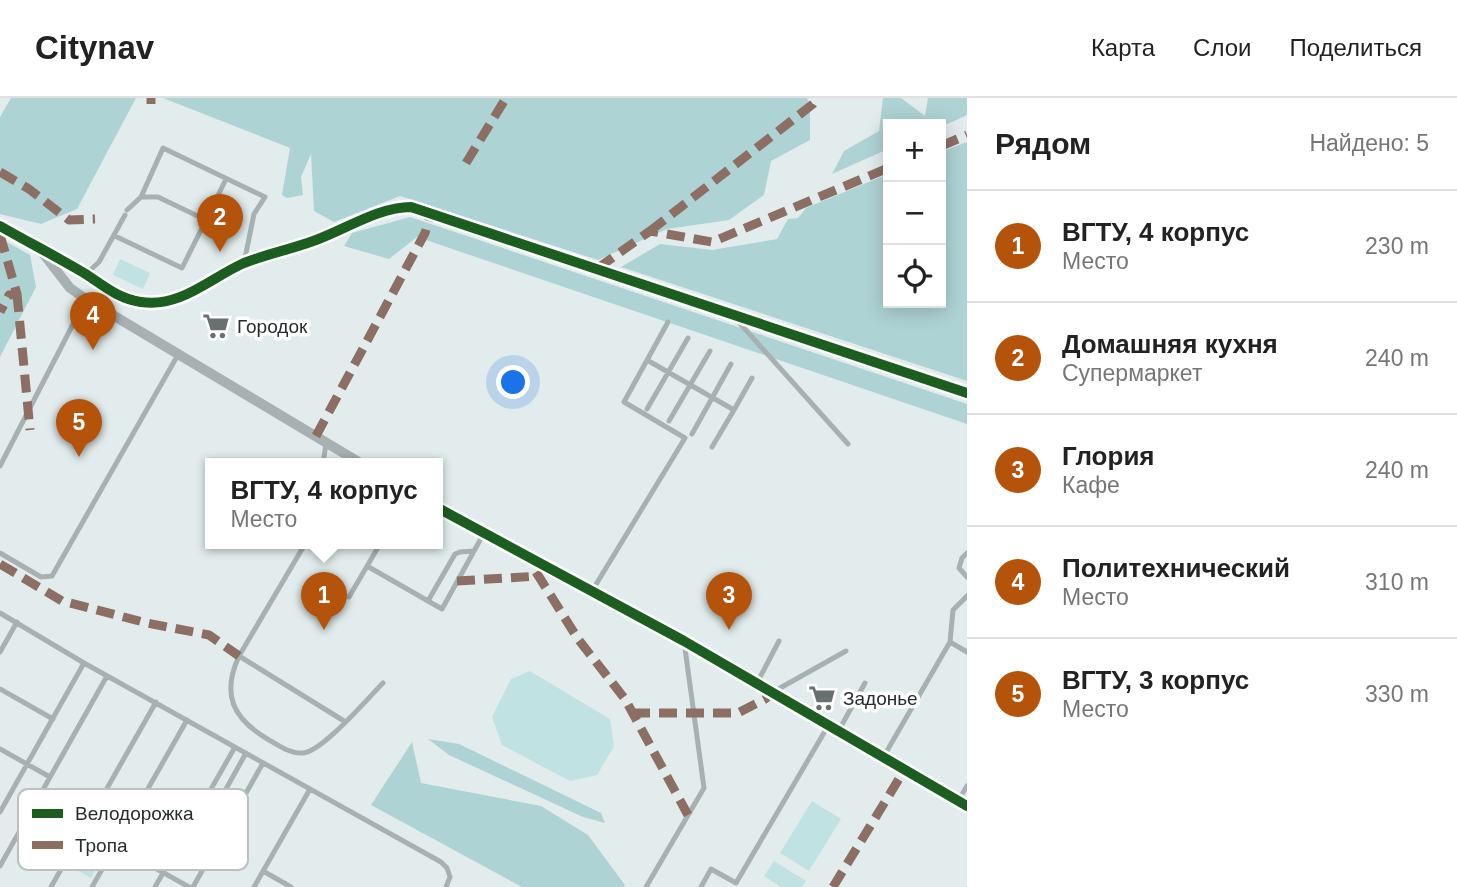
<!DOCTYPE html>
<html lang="ru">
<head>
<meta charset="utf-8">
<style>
  body { margin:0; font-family:Arial,sans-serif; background:#f2f2f2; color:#222 }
  .controls { position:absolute; right:21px; top:21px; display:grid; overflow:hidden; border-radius:0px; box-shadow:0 4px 18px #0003 }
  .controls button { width:63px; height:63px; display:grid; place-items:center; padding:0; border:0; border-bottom:2px solid #e0e0e0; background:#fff; color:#222; font:35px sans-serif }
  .you { position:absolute; left:514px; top:285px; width:24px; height:24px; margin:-18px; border:5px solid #fff; border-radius:50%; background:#1a73e8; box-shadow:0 0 0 10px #1a73e833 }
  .badge { display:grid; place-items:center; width:46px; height:46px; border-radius:50%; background:#b45309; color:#fff; font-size:23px; font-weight:700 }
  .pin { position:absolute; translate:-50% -58px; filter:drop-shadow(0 2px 4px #0008) }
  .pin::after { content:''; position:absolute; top:37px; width:24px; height:21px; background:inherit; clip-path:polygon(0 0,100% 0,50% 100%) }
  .popup { position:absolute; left:205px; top:360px; width:238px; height:91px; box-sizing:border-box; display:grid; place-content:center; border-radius:0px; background:#fff; filter:drop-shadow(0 2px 5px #0005); font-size:23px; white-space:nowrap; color:#767676 }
  .popup b { font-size:26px; color:#222 }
  .popup::after { content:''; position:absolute; left:50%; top:100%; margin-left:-14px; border:14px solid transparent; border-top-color:#fff }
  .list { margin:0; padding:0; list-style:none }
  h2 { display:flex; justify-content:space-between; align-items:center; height:91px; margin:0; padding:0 28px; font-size:30px }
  h2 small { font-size:23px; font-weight:400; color:#767676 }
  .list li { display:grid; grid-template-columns:46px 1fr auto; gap:21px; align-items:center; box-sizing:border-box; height:112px; padding:0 28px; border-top:2px solid #e0e0e0 }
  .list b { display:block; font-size:26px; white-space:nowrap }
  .list p { margin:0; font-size:23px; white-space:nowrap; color:#767676 }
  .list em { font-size:23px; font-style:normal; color:#767676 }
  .icon { flex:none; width:38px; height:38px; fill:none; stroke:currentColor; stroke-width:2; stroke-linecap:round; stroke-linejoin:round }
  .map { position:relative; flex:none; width:967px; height:789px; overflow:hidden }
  header { display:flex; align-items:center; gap:42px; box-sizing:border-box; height:98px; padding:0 35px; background:#fff; border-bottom:2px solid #e0e0e0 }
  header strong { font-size:33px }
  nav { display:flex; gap:38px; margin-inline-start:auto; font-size:24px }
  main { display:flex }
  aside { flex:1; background:#fff }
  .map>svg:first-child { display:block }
  .green { fill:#c0e2e2 }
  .forest { fill:#aed3d4 }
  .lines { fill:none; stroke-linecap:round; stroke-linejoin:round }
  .service { stroke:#a7b1b1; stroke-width:5 }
  .minor { stroke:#a7b1b1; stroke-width:10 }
  .quiet { stroke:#8d6e63; stroke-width:9; stroke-dasharray:18 9; stroke-linecap:butt }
  .cycleway-casing { stroke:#fff; stroke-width:15 }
  .cycleway { stroke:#1b5e20; stroke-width:10 }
  .labels { text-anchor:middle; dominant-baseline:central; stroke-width:7; stroke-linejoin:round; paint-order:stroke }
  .poi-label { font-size:19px; fill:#272d2e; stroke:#fff; text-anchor:start }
  .key { fill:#fff; stroke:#bec0c0; stroke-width:2 }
  .key-label { font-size:19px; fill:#272d2e }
</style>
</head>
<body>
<header>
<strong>Citynav</strong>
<nav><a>Карта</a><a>Слои</a><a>Поделиться</a></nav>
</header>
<main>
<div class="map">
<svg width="967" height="789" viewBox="0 0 967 789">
  <rect width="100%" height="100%" fill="#e2ecec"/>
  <path class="green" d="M120 161 150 175 143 191 113 177Z
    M530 573 610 621 614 648 597 677 570 683 502 647 492 619 511 581Z
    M812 703 841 721 809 773 780 755Z
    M83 747 103 758 91 780 71 769Z
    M774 763 806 783 802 789H781L764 778Z"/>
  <path class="forest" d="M11 0H136L77 111 41 126 0 116V19Z
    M163 0H807L810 7V42L771 63 764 97 729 122 667 131 598 162 400 98 334 124 314 113 311 56 301 79 303 97 287 100 282 97 290 50Z
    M883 0H901L925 18 928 0H967V17L941 29V26H888V51L832 76 844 53 879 33Z
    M967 44V283L621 169 660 146 712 152 777 141 788 121 798 120 806 110 888 76V205H941V54Z
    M410 119 967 306V326L417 139 389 161 344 148 352 135Z
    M0 140 30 157 36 189 0 259Z
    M428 641 459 646 601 715 605 725 583 719 449 657Z
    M412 644 421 685 541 708 588 737 625 787 623 789H522L371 707Z"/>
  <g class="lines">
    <path class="service" d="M141 99H158L206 122 226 81
      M127 112 141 99 163 50 265 99 254 116 244 165
      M115 138 182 170 206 122
      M86 176 99 164 125 117
      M735 220 848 346
      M647 262 734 312 712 349
      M647 311 688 240
      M734 312 752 280
      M669 323 710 253
      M692 336 731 266
      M323 366 326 345
      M0 368 86 201
      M305 446 239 558C221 597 233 621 269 642 279 648 291 656 303 655 322 654 368 600 383 585
      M0 455 41 479 52 478 179 255
      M967 455 962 460 959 470 967 479
      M367 468 442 511 484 435
      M592 493 685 340 624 304 668 224
      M349 499 380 446
      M428 503 455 456 460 454 474 453
      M0 515 84 565 441 764 447 770 450 779 446 789
      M950 544 953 512 967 498
      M0 554 17 524
      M239 558 344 623
      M757 585 779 543
      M0 591 53 621
      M773 594 846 553
      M839 632 865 585
      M0 651 50 679
      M884 658 950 544 967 554
      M958 703 967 688
      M37 704 189 789
      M0 714 84 565
      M179 747 191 754 246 655
      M0 768 107 578
      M263 773 291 789
      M51 789 156 604
      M92 789 187 622
      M155 789 235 649
      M193 789 263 665
      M254 789 310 691
      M646 789 704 690 684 543
      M701 789 711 771 736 785 828 628"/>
    <path class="minor" d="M0 128C28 144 57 159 84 175 103 187 118 201 141 204 181 210 210 180 244 165 267 156 292 151 316 142 346 131 379 109 411 109L967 295
      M42 154 70 190 86 201 362 366
      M438 410 684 543 967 708"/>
    <path class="quiet" d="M151 6V0
      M941 48 967 37
      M466 65 506 0
      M0 74 29 91 69 122 95 121
      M650 133 813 6 817 0
      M0 137 17 196 9 197 0 214
      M598 170 650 133 712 144 888 70
      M17 196 30 332
      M316 338 425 135 431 115
      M0 466 62 503 147 525 209 537 239 558
      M536 474 578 541 625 601 688 717
      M457 483 539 478
      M632 615H738L765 601 773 594
      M833 789 905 671"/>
    <defs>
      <path id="cycleway" d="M0 128C28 144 57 159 84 175 103 187 118 201 141 204 181 210 210 180 244 165 267 156 292 151 316 142 346 131 379 109 411 109L967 295
        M438 410 684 543 967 708"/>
    </defs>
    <use href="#cycleway" class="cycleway-casing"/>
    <use href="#cycleway" class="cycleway"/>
  </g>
  <defs>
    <symbol id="supermarket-bare" viewBox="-9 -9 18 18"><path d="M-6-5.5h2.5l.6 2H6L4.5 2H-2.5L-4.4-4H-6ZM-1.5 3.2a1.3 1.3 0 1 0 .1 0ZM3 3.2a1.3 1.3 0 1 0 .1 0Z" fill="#687070" stroke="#fff" stroke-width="2.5" paint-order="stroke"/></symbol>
  </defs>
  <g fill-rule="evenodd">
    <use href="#supermarket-bare" x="197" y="209" width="38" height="38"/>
    <use href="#supermarket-bare" x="803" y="581" width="38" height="38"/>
  </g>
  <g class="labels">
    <g class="poi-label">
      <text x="237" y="228">Городок</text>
      <text x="843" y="600">Задонье</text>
    </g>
  </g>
  <rect x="18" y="691" width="230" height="81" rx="10" class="key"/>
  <rect x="32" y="711" width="31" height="9" fill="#1b5e20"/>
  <rect x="32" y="743" width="31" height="8" fill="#8d6e63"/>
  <g class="key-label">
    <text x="75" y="722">Велодорожка</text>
    <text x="75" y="754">Тропа</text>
  </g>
</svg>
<div class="controls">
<button>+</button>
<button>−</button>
<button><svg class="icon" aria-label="locate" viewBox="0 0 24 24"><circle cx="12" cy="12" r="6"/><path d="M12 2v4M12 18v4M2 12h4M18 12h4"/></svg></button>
</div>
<div class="you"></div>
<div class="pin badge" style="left:324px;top:532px">1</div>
<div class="popup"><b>ВГТУ, 4 корпус</b>Место</div>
<div class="pin badge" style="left:220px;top:154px">2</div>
<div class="pin badge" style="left:729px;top:532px">3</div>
<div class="pin badge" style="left:93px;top:252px">4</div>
<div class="pin badge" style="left:79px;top:359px">5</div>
</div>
<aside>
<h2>Рядом<small>Найдено: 5</small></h2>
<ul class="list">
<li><span class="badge">1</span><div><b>ВГТУ, 4 корпус</b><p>Место</p></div><em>230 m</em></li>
<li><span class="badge">2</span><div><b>Домашняя кухня</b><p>Супермаркет</p></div><em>240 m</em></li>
<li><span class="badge">3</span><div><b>Глория</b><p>Кафе</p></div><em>240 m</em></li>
<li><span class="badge">4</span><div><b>Политехнический</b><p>Место</p></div><em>310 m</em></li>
<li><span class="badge">5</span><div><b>ВГТУ, 3 корпус</b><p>Место</p></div><em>330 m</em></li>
</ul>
</aside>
</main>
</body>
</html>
